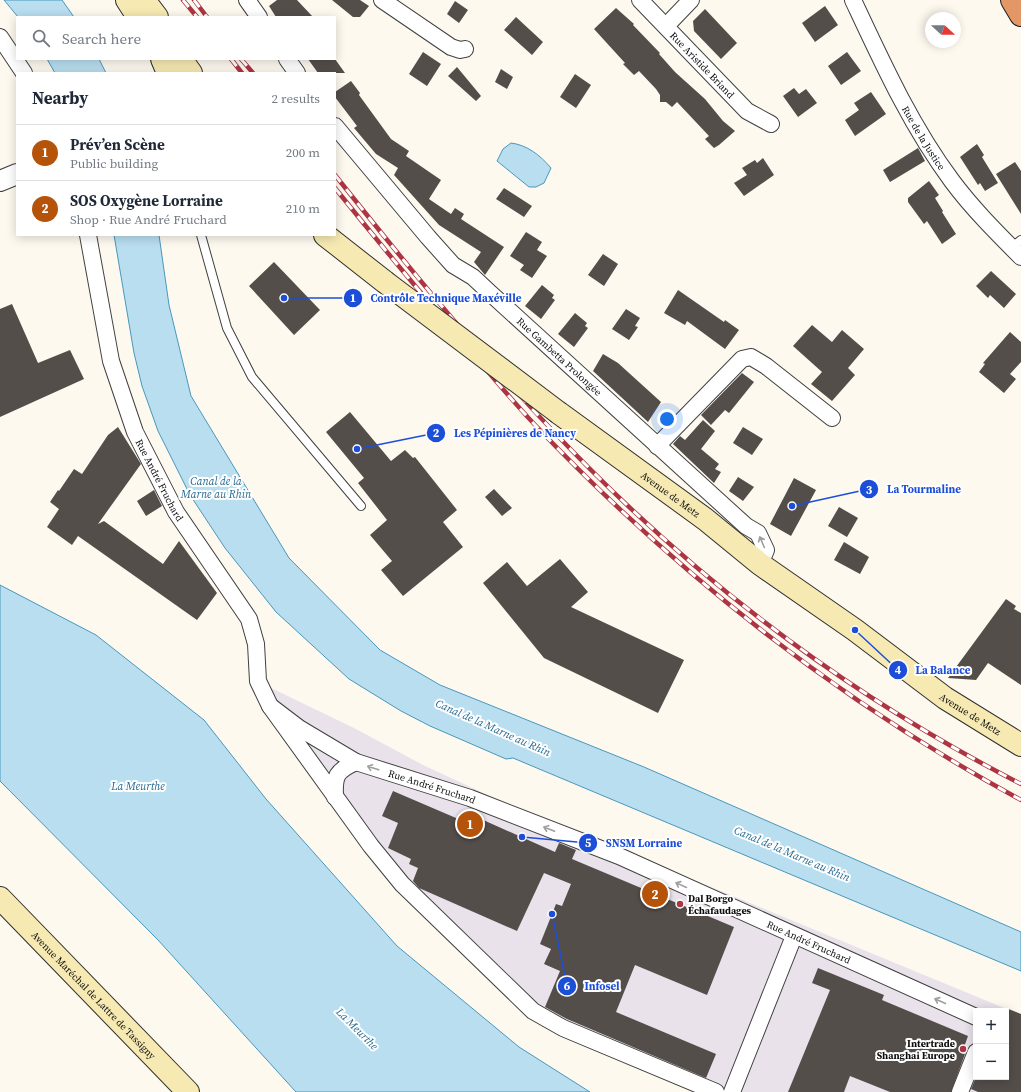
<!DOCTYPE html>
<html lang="en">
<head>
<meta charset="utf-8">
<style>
  body { margin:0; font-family:"Source Serif 4",serif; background:#f6f6f7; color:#1f2937 }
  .controls { position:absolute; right:12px; bottom:12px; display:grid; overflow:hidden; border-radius:0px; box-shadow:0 2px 10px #0003 }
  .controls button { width:36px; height:36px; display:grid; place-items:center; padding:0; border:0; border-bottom:1px solid #e0e1e3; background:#fff; color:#1f2937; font:20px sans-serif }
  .compass { position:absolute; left:925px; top:12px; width:36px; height:36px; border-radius:50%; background:#fff; box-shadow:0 2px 10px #0003; rotate:111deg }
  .you { position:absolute; left:667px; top:419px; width:14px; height:14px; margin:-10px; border:3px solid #fff; border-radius:50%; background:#1a73e8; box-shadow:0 0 0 6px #1a73e833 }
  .badge { display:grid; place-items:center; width:26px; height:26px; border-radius:50%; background:#b45309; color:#fff; font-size:13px; font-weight:700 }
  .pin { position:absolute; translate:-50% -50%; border:2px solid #fff; box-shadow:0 1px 4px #0006 }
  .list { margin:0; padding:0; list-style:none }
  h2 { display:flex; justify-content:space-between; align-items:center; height:52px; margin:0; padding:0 16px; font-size:17px }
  h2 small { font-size:13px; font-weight:400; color:#747a83 }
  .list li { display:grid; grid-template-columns:26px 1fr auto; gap:12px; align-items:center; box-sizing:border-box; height:56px; padding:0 16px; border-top:1px solid #e0e1e3 }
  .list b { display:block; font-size:15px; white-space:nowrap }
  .list p { margin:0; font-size:13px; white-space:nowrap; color:#747a83 }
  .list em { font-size:13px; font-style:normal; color:#747a83 }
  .icon { flex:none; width:22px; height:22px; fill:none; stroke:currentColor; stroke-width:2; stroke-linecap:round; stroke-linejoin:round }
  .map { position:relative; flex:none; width:1021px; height:1092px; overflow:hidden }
  .search { position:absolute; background:#fff; box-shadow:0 2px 10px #0003; left:16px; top:16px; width:320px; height:44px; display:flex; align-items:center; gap:10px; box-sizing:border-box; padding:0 14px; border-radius:0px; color:#747a83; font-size:15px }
  .panel { position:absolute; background:#fff; box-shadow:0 2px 10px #0003; left:16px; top:72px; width:320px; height:164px; border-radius:0px }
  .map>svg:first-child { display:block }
  .industrial { fill:#e9e2eb; fill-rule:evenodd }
  .water { fill:#b9deef; stroke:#4997bd }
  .building { fill:#544e4b }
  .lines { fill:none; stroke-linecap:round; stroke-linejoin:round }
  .service-casing { stroke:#404040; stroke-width:10 }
  .minor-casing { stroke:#404040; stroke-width:18 }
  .tertiary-casing { stroke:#404040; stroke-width:22 }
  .secondary-casing { stroke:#2f2f2f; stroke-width:24 }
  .motorway-casing { stroke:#1e1e1e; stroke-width:24 }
  .service { stroke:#fff; stroke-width:8 }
  .minor { stroke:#fff; stroke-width:16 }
  .tertiary { stroke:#fff; stroke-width:20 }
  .secondary { stroke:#f6e9b2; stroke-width:22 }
  .motorway { stroke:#e39767; stroke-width:22 }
  .rail-casing { stroke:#ad3543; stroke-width:4.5 }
  .rail { stroke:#fff; stroke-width:3; stroke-dasharray:9; stroke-linecap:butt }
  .secondary-bridge-casing { stroke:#2f2f2f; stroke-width:24; stroke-linecap:butt }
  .secondary-bridge { stroke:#f6e9b2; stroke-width:22 }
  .oneway { stroke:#9e9e9e }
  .poi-dot { fill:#ad3543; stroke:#fff; stroke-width:1.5 }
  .labels { text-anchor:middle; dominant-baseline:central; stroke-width:4; stroke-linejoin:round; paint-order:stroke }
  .street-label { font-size:10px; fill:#0d0d0d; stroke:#fff }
  .poi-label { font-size:10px; font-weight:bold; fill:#0d0d0d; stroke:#fff; text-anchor:start }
  .water-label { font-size:11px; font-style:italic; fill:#256990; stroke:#fff }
  .leader { fill:none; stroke:#1d4ed8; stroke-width:1.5 }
  .callout-dot { fill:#1d4ed8; stroke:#fff; stroke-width:1.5 }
  .mark-label { font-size:12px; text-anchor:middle; font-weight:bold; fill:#fff }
  .callout-label { font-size:11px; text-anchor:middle; font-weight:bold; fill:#1d4ed8; stroke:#fff; stroke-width:4; stroke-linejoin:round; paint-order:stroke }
</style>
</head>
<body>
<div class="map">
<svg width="1021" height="1092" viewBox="0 0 1021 1092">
  <rect width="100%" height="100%" fill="#fdf9ef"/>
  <path class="industrial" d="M267 686 356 729 423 765 533 816 636 856 1021 1015V1092H697L540 1023 331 799ZM976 1011H1006V1077H976Z"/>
  <path class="water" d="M4 0H62L74 17H18Z
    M47 59H99L106 73H55Z
    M511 143C527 145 540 155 551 168L544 183 536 187H529L497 161 503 149Z
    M114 235H159L169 305 191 396 289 558 380 650 440 685 644 767 1021 932V971L513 758 506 759 430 726 401 711 349 679 276 612 225 548 190 495 158 431 142 386 134 353Z
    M0 585 96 635 204 720 266 799 397 946 519 1047 590 1092H296L158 940 0 781Z"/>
  <path class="building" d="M277 0H297L313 17H276L269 6Z
    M332 0H360L369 6 360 17H353Z
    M455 1 468 10 459 23 447 14Z
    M825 6 838 25 815 42 802 23Z
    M616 8 634 24 633 25 660 53 659 54 675 72 705 99 723 121 735 131 719 145 714 148 705 139 709 136 677 102 672 107 666 102H660V95L656 89 639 71 634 75 623 64 625 63 594 29Z
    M705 9 737 43 721 59 694 31 693 21Z
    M516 17 543 42 532 55 504 30Z
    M423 52 441 64 427 86 409 74Z
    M847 52 861 71 841 85 828 66Z
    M308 59H335L345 73H318Z
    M457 67 481 96 476 101 448 76Z
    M501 69 513 77 507 89 495 82Z
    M575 74 591 85 576 108 560 97Z
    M351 81 360 93 359 95 391 139 409 151 406 156 441 180 429 199 451 214 455 208 464 214 461 219 504 247 485 275 474 262 481 252 439 225 394 175 398 168 376 154 354 128 357 126 335 97V92Z
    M794 88 799 94 806 89 817 103 798 117 783 96Z
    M871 92 886 114 855 136 845 120 859 110 854 103Z
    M977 144 984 155 982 157 998 183 985 191 980 183 978 185 960 157Z
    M918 148 925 161 890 182 883 170Z
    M763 158 774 175 744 196 734 183 747 175 742 168 755 160 757 163Z
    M1015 162 1021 171V214L996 174Z
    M929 181 939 195 935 198 943 211 942 212 956 234 942 244 927 221 924 224 908 202V198Z
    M504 188 532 206 524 217 496 199Z
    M526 232 542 242 537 250 547 256 532 278 520 270 524 265 510 256Z
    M603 254 618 264 604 286 588 275Z
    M274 262 320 310 294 335 249 286Z
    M991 271 1016 294 1004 308 990 295 988 298 976 286Z
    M542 285 554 295 552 298 555 300 541 319 525 306Z
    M678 290 724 322 725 320 739 330 725 349 687 321 685 325 664 313Z
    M12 304 38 363 70 350 84 379 0 417V309Z
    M626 309 640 318 635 326 638 327 629 340 612 329Z
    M575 313 587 323 585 326 588 328 574 347 558 334Z
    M812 325 832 342 842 330 864 349 848 368 855 375 832 401 811 384 822 372 793 346Z
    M1010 332 1021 342V362L1010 374 1016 379 1004 393 979 372 985 364 983 363Z
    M603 354 618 363 661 402 648 422 593 371Z
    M742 373 754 382 729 413 725 410 711 425 701 415Z
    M350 412 391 461 405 450 413 458 415 457 457 510 443 522 463 547 403 596 381 570 392 561 370 535 387 520 358 483 364 478 326 432Z
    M703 420 715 431 701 449 719 464 715 469 721 472 714 483 673 444 680 436 685 440Z
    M118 427 141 464 98 524 104 521 163 564 179 541 217 593 197 620 78 536 72 545 47 527 59 509 50 502 58 490 59 491 74 469 82 474 108 435Z
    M743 427 763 439 752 455 733 443Z
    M738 477 754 487 743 501 729 491Z
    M794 478 816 490 791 536 770 524Z
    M494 489 512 508 502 516 485 497Z
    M154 490 162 506 146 516 137 501Z
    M839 507 858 518 847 537 828 526Z
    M844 542 869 557 860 574 834 560Z
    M560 559 588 592 571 607 684 660 658 713 544 658 483 583 507 562 527 586Z
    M1006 599 1016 606 1014 609 1021 613V685L988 663 976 680 948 678Z
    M393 791 477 827 481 819 555 852 559 843 576 850 572 859 734 927 707 995 635 965 616 1012 716 1054 706 1078 567 1019 545 1007 560 971 544 964 551 949 540 944 556 904 562 906 571 884 544 873 517 931 419 888 413 881 418 868 409 864 411 859 388 848 398 823 382 816Z
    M818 968 884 995 882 1000 968 1036 962 1053 965 1054 951 1092H890L850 1076 844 1092H788L830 990 812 983Z
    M1006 1008 1021 1014V1092H978L971 1089 976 1077H1006Z"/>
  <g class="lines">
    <defs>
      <path id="service" d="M201 235 227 328 252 377 361 506
        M1012 247 1021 240"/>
      <g id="minor">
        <path d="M247 0 259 17"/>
        <path d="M382 0 451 47 460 50 465 49"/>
        <path id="s1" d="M640 0 747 111 771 124"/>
        <path id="s2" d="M853 0C882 62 911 126 952 181 972 208 997 233 1021 257"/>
        <path d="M666 26 691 0"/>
        <path d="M0 37 24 73"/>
        <path d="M287 59 297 73"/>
        <path id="s3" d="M335 126 428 237 453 265 473 277 489 292 746 526 758 533 766 550 760 564"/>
        <path id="s4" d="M88 235 111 361 135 432 176 512 249 619 256 644 258 681 270 706"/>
        <path d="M657 446 742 359 751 357 766 366 832 418"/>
        <path d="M335 797C334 776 336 771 356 762"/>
        <path id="s5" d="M716 1092 563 1028 533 1011 402 884 371 846 270 706 299 728 356 762 470 798 619 856 976 1017"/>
        <path d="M732 1092 794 936"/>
        <path d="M960 1092 976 1052"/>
      </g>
      <path id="tertiary" d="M0 181 17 174"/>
      <g id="secondary">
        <path d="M127 0 138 17"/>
        <path d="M144 0 157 17"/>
        <path d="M162 59 168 73"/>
        <path d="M181 59 191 73"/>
        <path d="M325 235 385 282"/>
        <path id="s6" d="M559 413 705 519 760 564 855 630 945 698 1021 745"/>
        <path id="s7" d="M0 898 188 1092"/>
      </g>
      <path id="motorway" d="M1012 0 1021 15"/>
    </defs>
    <use href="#service" class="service-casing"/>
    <use href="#minor" class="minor-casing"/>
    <use href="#tertiary" class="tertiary-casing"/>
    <use href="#secondary" class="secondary-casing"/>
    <use href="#motorway" class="motorway-casing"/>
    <use href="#service" class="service"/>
    <use href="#minor" class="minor"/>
    <use href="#tertiary" class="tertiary"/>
    <use href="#secondary" class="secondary"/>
    <use href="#motorway" class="motorway"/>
    <defs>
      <path id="rail" d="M183 0 197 17
        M194 0 207 17
        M231 59 242 73
        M241 59 253 73
        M335 175C416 277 499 378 591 470 717 596 863 703 1021 784
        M335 188C384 249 433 308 484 367 501 387 518 407 536 426 678 575 841 702 1021 800"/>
    </defs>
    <use href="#rail" class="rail-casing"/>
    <use href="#rail" class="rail"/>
    <defs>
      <path id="secondary-bridge" d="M385 282 559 413"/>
    </defs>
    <use href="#secondary-bridge" class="secondary-bridge-casing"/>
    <use href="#secondary-bridge" class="secondary-bridge"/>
  </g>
  <defs><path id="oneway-shaft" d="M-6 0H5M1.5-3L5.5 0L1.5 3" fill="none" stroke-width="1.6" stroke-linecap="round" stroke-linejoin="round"/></defs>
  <g class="oneway">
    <use href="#oneway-shaft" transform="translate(762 542) rotate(-113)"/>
    <use href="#oneway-shaft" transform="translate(373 768) rotate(-162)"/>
    <use href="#oneway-shaft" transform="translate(549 829) rotate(-159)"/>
    <use href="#oneway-shaft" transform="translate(681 885) rotate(-155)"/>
    <use href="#oneway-shaft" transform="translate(940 1001) rotate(-156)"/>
  </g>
  <g class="poi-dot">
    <circle cx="680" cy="904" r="4"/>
    <circle cx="963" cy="1049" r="4"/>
  </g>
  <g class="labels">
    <g class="street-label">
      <text stroke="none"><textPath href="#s1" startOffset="90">Rue Aristide Briand</textPath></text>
      <text stroke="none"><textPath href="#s2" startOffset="155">Rue de la Justice</textPath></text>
      <text stroke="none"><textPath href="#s3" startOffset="323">Rue Gambetta Prolongée</textPath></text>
      <text stroke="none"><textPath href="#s4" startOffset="257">Rue André Fruchard</textPath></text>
      <text stroke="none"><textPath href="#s6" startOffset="138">Avenue de Metz</textPath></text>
      <text stroke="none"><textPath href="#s6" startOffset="510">Avenue de Metz</textPath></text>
      <text stroke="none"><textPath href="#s5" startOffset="787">Rue André Fruchard</textPath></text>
      <text stroke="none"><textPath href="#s5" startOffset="1195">Rue André Fruchard</textPath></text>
      <text stroke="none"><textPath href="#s7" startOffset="135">Avenue Maréchal de Lattre de Tassigny</textPath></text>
    </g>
    <g class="poi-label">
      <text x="688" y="898">Dal Borgo<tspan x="688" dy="12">Échafaudages</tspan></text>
      <text x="955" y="1043" text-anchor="end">Intertrade<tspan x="955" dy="12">Shanghai Europe</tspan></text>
    </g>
    <g class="water-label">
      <text x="216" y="481">Canal de la<tspan x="216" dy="13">Marne au Rhin</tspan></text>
      <text transform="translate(493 728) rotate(24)">Canal de la Marne au Rhin</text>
      <text x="138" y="786">La Meurthe</text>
      <text transform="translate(792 854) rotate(23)">Canal de la Marne au Rhin</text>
      <text transform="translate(357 1029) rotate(45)">La Meurthe</text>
    </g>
  </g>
  <path class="leader" d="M284 298L353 298M357 449L436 433M792 506L869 489M855 630L898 670M522 837L588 843M552 914L567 986"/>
  <g class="callout-dot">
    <circle cx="284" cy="298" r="4"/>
    <circle cx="357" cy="449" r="4"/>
    <circle cx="792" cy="506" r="4"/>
    <circle cx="855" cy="630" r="4"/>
    <circle cx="522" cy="837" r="4"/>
    <circle cx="552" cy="914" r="4"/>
    <circle cx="353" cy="298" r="10"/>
    <circle cx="436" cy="433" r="10"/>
    <circle cx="869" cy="489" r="10"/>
    <circle cx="898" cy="670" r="10"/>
    <circle cx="588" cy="843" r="10"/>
    <circle cx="567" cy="986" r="10"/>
  </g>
  <g class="mark-label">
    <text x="353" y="302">1</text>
    <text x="436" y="437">2</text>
    <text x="869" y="494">3</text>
    <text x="898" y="674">4</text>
    <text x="588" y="847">5</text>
    <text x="567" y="990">6</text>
  </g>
  <g class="callout-label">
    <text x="446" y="302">Contrôle Technique Maxéville</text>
    <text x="515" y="437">Les Pépinières de Nancy</text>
    <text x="924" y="493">La Tourmaline</text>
    <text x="943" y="674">La Balance</text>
    <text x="644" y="847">SNSM Lorraine</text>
    <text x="602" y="990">Infosel</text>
  </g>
</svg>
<div class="controls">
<button>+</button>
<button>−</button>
</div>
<svg class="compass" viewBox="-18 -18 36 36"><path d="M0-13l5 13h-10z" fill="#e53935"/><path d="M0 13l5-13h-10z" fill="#747a83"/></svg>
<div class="you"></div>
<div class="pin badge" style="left:470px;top:824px">1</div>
<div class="pin badge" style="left:655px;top:894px">2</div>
<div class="search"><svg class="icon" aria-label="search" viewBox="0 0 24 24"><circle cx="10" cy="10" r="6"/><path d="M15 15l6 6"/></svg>Search here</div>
<section class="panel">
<h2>Nearby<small>2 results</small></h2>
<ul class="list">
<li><span class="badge">1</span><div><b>Prév’en Scène</b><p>Public building</p></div><em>200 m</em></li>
<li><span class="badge">2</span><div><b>SOS Oxygène Lorraine</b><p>Shop · Rue André Fruchard</p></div><em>210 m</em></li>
</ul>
</section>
</div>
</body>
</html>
